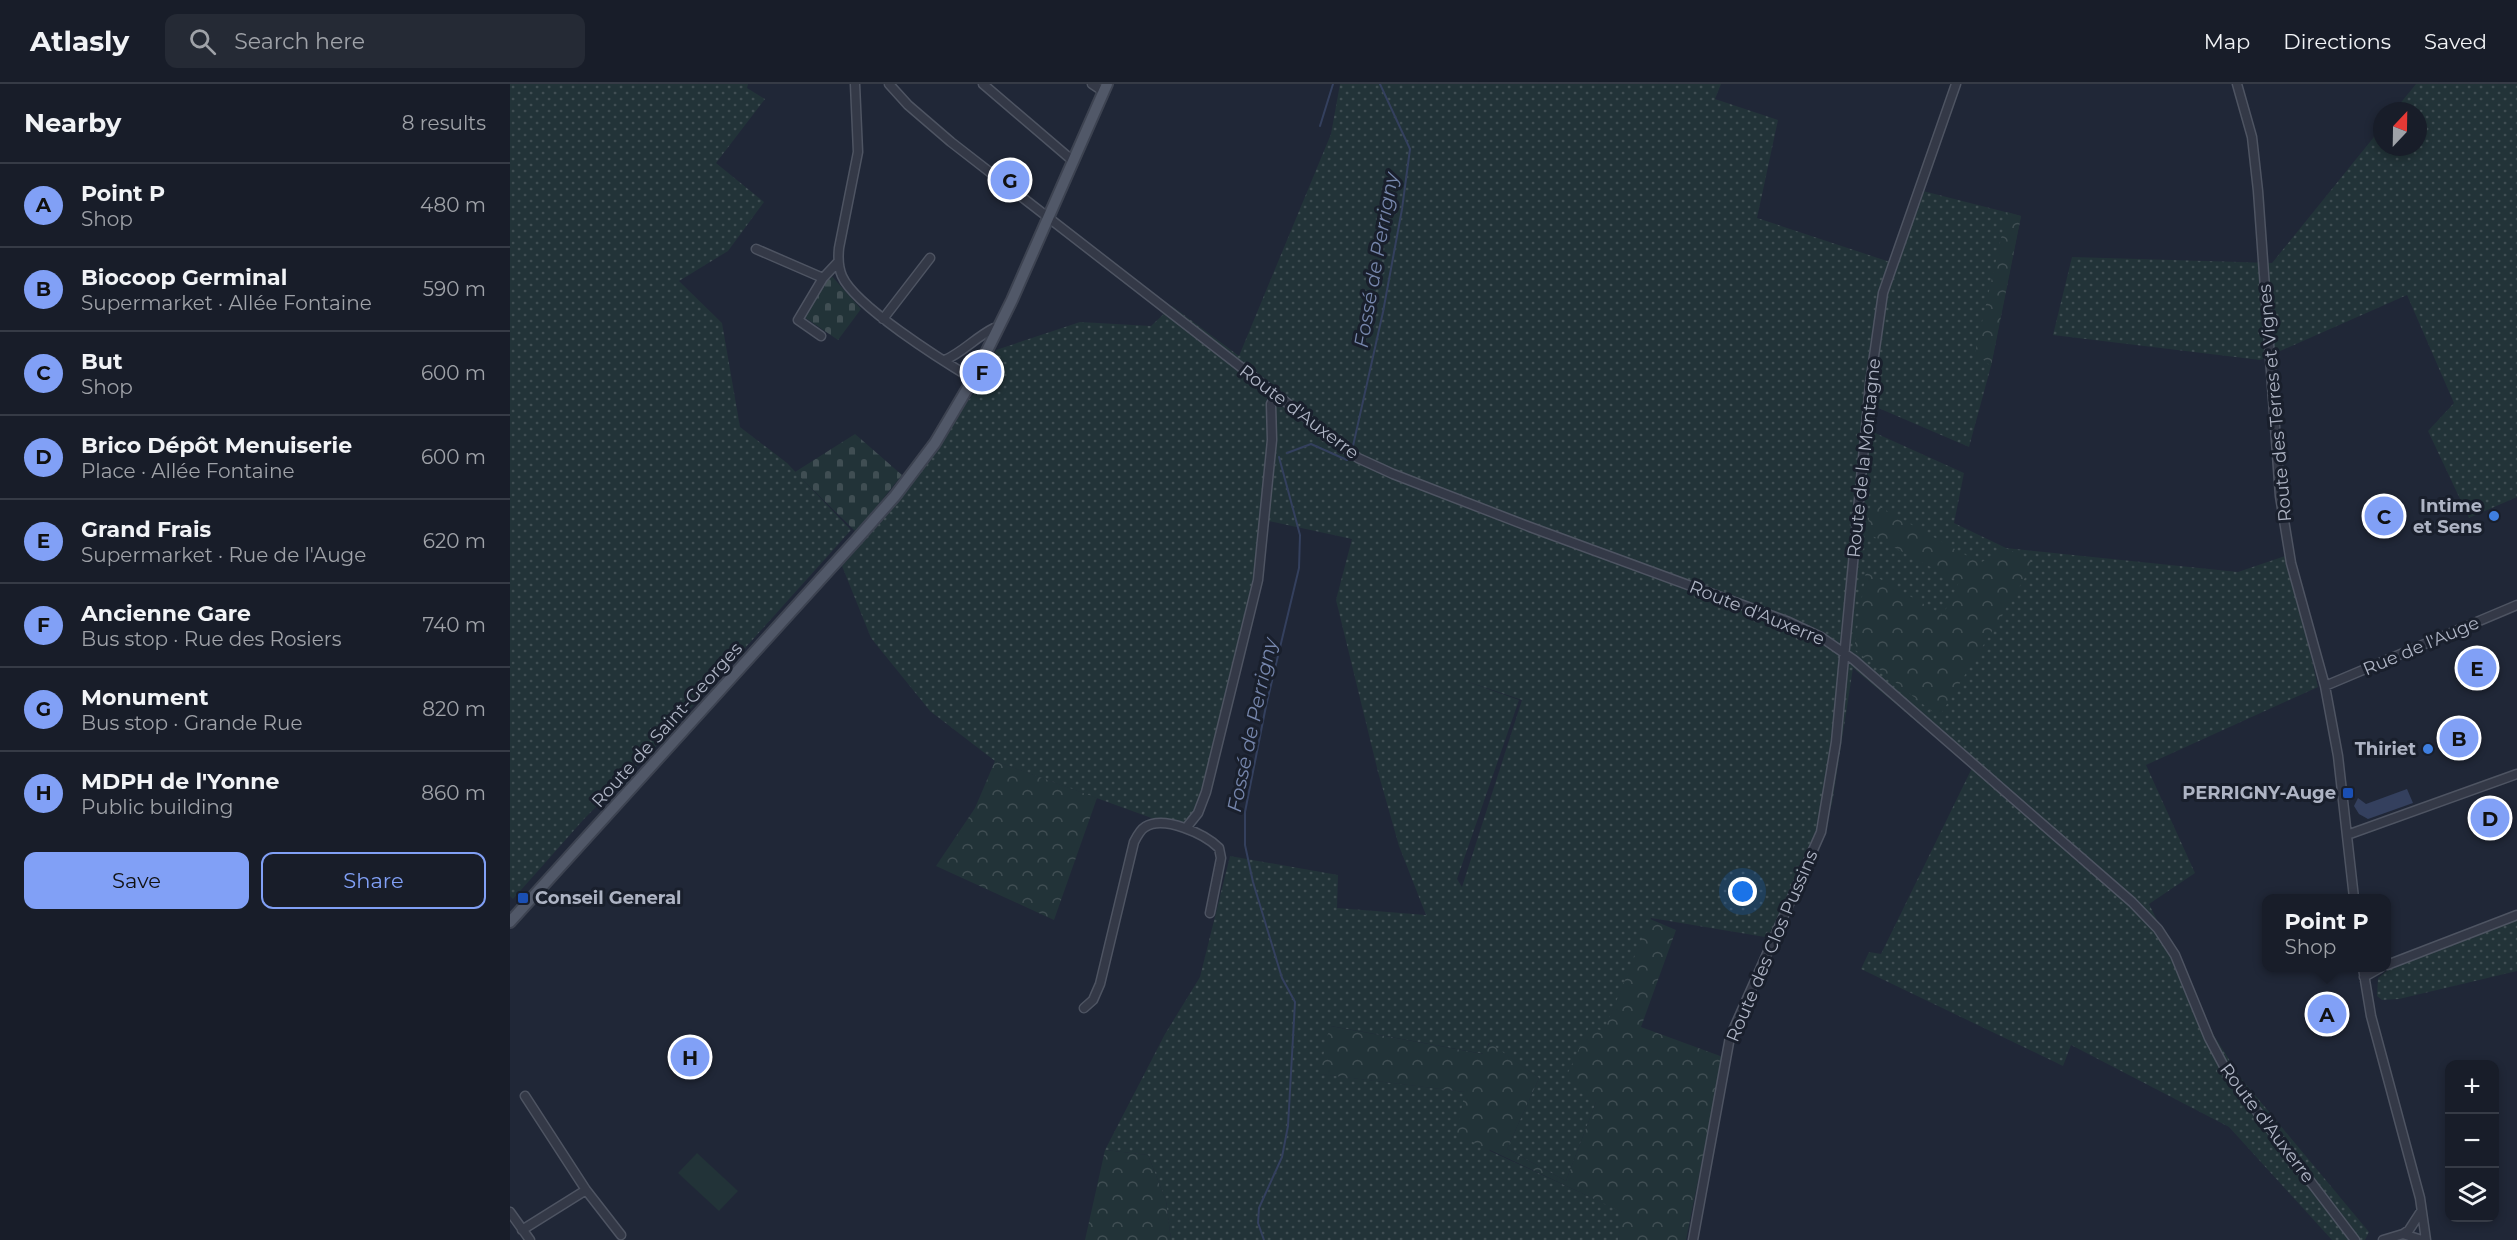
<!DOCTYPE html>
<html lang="en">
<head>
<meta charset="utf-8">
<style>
  body { margin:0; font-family:Montserrat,sans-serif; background:#252a35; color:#f1f3f6 }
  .controls { position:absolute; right:18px; bottom:18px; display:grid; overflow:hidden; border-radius:12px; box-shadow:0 3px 9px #0003 }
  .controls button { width:54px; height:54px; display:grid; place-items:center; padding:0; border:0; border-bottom:2px solid #363b46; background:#181d29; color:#f1f3f6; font:30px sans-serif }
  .compass { position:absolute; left:1863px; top:18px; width:54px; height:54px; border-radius:50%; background:#181d29; box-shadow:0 3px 9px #0003; rotate:22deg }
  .you { position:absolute; left:1233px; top:808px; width:21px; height:21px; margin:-15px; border:4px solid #fff; border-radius:50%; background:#1a73e8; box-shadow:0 0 0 9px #1a73e833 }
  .badge { display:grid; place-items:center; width:39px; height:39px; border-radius:50%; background:#81a0f6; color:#111; font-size:20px; font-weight:700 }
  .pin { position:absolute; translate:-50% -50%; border:3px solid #fff; box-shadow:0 2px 6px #0006 }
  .popup { position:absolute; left:1752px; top:810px; width:129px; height:78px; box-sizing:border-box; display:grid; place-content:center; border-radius:12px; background:#181d29; filter:drop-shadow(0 2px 4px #0005); font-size:20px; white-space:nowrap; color:#9fa2a8 }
  .popup b { font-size:22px; color:#f1f3f6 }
  .popup::after { content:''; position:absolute; left:50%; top:100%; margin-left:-12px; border:12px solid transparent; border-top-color:#181d29 }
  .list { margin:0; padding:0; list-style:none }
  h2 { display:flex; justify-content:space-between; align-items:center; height:78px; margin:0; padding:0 24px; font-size:26px }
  h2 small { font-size:20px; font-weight:400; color:#9fa2a8 }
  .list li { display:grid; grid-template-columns:39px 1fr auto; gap:18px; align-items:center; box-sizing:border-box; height:84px; padding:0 24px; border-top:2px solid #363b46 }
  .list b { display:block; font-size:22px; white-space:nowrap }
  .list p { margin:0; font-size:20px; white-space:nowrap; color:#9fa2a8 }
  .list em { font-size:20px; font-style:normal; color:#9fa2a8 }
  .actions { display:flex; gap:12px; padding:18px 24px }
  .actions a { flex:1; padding:14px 0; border:2px solid #81a0f6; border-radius:12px; text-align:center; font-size:21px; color:#81a0f6 }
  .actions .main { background:#81a0f6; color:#111 }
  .icon { flex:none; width:33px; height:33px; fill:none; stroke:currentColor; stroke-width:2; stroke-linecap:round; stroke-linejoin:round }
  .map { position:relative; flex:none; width:2007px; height:1156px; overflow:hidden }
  header { display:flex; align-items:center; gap:36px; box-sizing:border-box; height:84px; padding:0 30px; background:#181d29; border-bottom:2px solid #363b46 }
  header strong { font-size:28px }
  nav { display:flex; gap:33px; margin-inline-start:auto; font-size:21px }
  .search { width:420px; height:54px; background:#252a35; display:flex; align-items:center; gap:15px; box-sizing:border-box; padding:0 21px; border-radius:12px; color:#9fa2a8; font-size:22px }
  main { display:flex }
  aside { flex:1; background:#181d29 }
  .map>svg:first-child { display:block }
  .grass { fill:url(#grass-dots); fill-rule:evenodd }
  .forest { fill:url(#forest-crowns) }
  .cemetery { fill:url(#cemetery-stones) }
  .green { fill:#223338 }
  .water { fill:#34405e }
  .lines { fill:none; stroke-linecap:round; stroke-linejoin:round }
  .stream { stroke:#34405e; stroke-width:2 }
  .minor-casing { stroke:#4e5462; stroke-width:11 }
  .major-casing { stroke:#3d4351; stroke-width:14 }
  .minor { stroke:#343947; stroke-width:8 }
  .major { stroke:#515868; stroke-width:10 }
  .shop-dot { fill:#3f7fe0; stroke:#191f2c; stroke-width:2 }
  .transit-dot { fill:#1a4fb4; stroke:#191f2c; stroke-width:2 }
  .labels { text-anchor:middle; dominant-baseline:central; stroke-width:6; stroke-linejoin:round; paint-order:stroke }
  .street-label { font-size:18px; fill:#aeb4c4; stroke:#191f2c }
  .poi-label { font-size:18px; font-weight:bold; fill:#aeb4c4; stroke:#191f2c; text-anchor:end }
  .water-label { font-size:20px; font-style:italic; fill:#7686ac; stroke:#191f2c }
</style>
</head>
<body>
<header>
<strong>Atlasly</strong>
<div class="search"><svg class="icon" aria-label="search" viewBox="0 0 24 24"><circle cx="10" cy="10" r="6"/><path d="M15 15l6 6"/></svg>Search here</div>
<nav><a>Map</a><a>Directions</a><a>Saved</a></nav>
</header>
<main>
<aside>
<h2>Nearby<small>8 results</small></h2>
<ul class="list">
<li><span class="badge">A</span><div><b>Point P</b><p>Shop</p></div><em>480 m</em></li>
<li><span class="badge">B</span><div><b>Biocoop Germinal</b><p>Supermarket · Allée Fontaine</p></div><em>590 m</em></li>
<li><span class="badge">C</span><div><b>But</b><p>Shop</p></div><em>600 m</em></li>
<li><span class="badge">D</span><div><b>Brico Dépôt Menuiserie</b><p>Place · Allée Fontaine</p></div><em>600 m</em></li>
<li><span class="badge">E</span><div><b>Grand Frais</b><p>Supermarket · Rue de l'Auge</p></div><em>620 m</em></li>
<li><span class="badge">F</span><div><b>Ancienne Gare</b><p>Bus stop · Rue des Rosiers</p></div><em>740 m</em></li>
<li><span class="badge">G</span><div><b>Monument</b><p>Bus stop · Grande Rue</p></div><em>820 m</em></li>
<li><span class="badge">H</span><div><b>MDPH de l'Yonne</b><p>Public building</p></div><em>860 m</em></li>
</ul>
<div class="actions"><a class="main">Save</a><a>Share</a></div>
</aside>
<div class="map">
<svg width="2007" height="1156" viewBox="0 0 2007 1156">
  <defs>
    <pattern id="grass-dots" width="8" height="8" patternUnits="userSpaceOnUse" patternTransform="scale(1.5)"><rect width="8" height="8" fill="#223338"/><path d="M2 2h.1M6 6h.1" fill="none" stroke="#404e53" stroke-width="1.8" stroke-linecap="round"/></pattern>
    <pattern id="forest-crowns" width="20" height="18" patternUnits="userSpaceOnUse" patternTransform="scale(1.5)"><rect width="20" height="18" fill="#223338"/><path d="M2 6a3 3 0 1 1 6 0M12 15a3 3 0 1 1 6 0" fill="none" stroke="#404e53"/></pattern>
    <pattern id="cemetery-stones" width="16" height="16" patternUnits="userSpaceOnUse" patternTransform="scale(1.5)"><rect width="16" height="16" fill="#223338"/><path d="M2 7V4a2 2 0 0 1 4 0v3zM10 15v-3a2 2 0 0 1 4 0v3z" fill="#404e53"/></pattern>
  </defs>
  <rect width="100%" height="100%" fill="#202737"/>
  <path class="grass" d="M0 0H238L237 4 255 15 206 79 254 118 218 167 169 197 212 239 230 343 277 379 341 446 157 651 74 735 3 815 0 812Z
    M830 0H1211L1205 15 1268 36 1247 134 1386 180 1413 107 1511 132 1481 282 1459 363 1366 323 1363 348 1454 389 1444 439 1496 464 1728 488 1778 471 1808 603 1636 681 1685 789 1639 820 1703 950 1730 993 1859 1148 1855 1156H1822L1719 1043 1561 961 1553 982 1351 885 1359 868 1371 870 1462 684 1343 584 1322 720 1267 855 1141 834 1094 948 1086 1018 1056 1097 997 1065 1029 994 979 959 974 970 821 942 810 990 955 1008 980 1067 1113 1128 1108 1156H661L656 1117 638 1071 595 1066 655 950 690 893 720 772 828 791 827 824 916 831 889 762 868 688 826 516 842 455 759 437 696 713 669 744 485 677 420 627 361 554 332 482 348 464 349 458 464 309 486 266 570 238 641 242 662 222 729 272 821 50ZM950 595 1012 616 952 803 947 795 1009 616Z
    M1906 0H2007V413L1959 434 1918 347 1944 319 1897 211 1750 276 1543 251 1562 173 1762 179 1872 43V63H1908V27H1884Z
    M2007 835V887L1889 915 1872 916 1867 912 1868 894 1879 885Z"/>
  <path class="forest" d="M1497 128 1511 132 1481 282 1465 269Z
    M1361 418 1470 479 1496 464 1524 479 1429 633 1344 565 1356 487 1433 531 1449 498 1357 449Z
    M485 677 587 714 544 836 426 782 465 724Z
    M1140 835 1166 846 1131 943 1213 973 1176 1156H1108L1112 1128 946 1050 955 1008 809 990 820 942 973 970 980 959 1029 994 997 1065 1056 1097 1086 1018 1056 993 1079 943 1094 947Z
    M595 1066 638 1071 656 1117 661 1156H575Z"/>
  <path class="cemetery" d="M320 190 351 225 328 256 294 233Z
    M345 350 392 391 346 448 285 388Z"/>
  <path class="green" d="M187 1069 228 1107 209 1127 168 1089Z"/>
  <path class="water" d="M1897 705 1903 719 1858 735 1849 730 1844 722 1848 714 1856 720Z"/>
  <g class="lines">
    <path class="stream" d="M810 42 823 0
      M843 362 873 228 892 125 900 65 870 0
      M777 369 801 360 837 376
      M754 1156 748 1139 749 1124 772 1073 778 1042 785 918 772 894 743 798 735 761V728L756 622 789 484 790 451 769 373"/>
    <defs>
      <path id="minor" d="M345 0 348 68 329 164C328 174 328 183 332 192 345 222 433 277 463 295
        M379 0 398 21 441 58 848 374 883 390 1020 443 1279 538 1311 553 1344 576 1622 818 1648 845 1665 871 1699 954 1717 988 1845 1156
        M473 0 563 77
        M582 0 594 8
        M1727 0 1742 53 1748 107 1770 412 1781 479 1815 602 1828 672 1844 814
        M246 165 313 194
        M373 235 420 174
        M311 252 288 236 313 194 328 178
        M435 276C453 268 466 253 484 244L487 246
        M1815 602 2007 521
        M676 744 688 729 696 708 748 496 762 356 761 320 766 311
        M1837 751 2007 690
        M1877 881 2007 831
        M1853 884 1861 932 1910 1114 1916 1156
        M1854 893 1870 884
        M574 924 583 916 590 900 624 758C627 752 630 746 635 743 654 731 695 750 709 764L711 774 700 829
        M15 1012 76 1106 111 1151
        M0 1128 20 1156
        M12 1146 76 1106
        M1893 1150 1899 1146 1910 1129
        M1183 1156 1220 953 1311 748 1326 658 1360 300 1373 209 1446 0
        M1873 1156 1893 1150 1912 1156"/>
      <path id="major" d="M0 838 347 455 385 412 425 359 463 295 502 216 597 0"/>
    </defs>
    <use href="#minor" class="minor-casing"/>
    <use href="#major" class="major-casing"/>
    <use href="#minor" class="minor"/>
    <use href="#major" class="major"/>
  </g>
  <g class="shop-dot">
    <circle cx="1984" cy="432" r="6"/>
    <circle cx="1918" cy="665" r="6"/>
  </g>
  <g class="transit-dot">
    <rect x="1832" y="703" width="12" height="12" rx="3"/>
    <rect x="7" y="808" width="12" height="12" rx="3"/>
  </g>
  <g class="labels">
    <g class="street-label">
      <text transform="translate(1765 319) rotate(-95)">Route des Terres et Vignes</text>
      <text transform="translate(789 328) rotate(37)">Route d'Auxerre</text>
      <text transform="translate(1354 374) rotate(-84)">Route de la Montagne</text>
      <text transform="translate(1247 529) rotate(22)">Route d'Auxerre</text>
      <text transform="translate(1911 562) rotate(-23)">Rue de l'Auge</text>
      <text transform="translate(157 641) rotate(-48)">Route de Saint-Georges</text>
      <text transform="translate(1262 862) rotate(-67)">Route des Clos Pussins</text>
      <text transform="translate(1757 1039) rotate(53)">Route d'Auxerre</text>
    </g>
    <g class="poi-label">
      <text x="1972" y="422">Intime<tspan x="1972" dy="21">et Sens</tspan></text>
      <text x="1906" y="665">Thiriet</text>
      <text x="1826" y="709">PERRIGNY-Auge</text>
      <text x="25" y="814" text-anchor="start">Conseil General</text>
    </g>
    <g class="water-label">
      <text transform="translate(866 176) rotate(-80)">Fossé de Perrigny</text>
      <text transform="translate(742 641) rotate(-78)">Fossé de Perrigny</text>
    </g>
  </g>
</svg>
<div class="controls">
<button>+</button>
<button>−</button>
<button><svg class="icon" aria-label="layers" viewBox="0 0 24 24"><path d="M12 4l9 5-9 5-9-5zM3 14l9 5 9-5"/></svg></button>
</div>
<svg class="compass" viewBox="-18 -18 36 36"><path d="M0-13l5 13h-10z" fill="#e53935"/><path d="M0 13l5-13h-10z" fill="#9fa2a8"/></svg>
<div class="you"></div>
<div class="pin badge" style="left:1817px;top:930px">A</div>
<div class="popup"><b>Point P</b>Shop</div>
<div class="pin badge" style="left:1949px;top:654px">B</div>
<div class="pin badge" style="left:1874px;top:432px">C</div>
<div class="pin badge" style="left:1980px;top:734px">D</div>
<div class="pin badge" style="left:1967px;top:584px">E</div>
<div class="pin badge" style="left:472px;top:288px">F</div>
<div class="pin badge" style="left:500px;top:96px">G</div>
<div class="pin badge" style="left:180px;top:973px">H</div>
</div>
</main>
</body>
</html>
